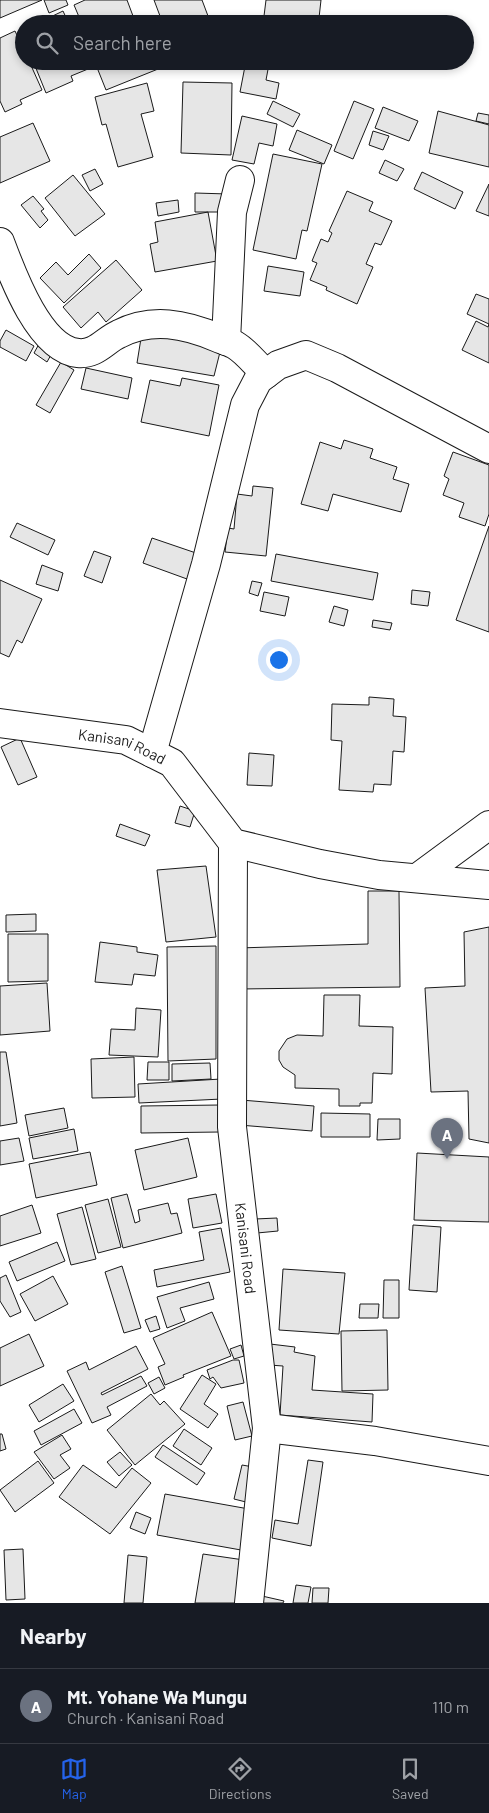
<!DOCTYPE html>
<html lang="en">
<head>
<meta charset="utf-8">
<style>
  body { margin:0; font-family:Barlow,sans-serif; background:#242831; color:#f1f3f6 }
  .you { position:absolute; left:278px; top:659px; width:18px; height:18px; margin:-12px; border:4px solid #fff; border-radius:50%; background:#1a73e8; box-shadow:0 0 0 8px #1a73e833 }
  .badge { display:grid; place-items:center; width:32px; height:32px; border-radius:50%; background:#2563eb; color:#fff; font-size:16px; font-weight:700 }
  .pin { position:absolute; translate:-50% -41px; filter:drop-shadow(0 1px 2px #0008) }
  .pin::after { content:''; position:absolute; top:26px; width:18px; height:15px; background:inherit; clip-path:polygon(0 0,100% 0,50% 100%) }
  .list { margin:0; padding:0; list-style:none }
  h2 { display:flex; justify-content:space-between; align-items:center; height:65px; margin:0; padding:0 20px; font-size:21px }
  h2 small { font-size:16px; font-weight:400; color:#9ea1a6 }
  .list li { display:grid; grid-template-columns:32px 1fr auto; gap:15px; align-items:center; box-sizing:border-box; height:75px; padding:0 20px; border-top:1px solid #363941 }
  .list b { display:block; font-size:19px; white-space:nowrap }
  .list p { margin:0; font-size:16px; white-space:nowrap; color:#9ea1a6 }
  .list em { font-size:16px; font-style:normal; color:#9ea1a6 }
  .icon { flex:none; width:28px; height:28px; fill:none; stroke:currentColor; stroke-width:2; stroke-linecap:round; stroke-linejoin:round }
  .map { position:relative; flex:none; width:489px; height:1603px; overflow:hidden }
  .search { position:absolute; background:#171b24; box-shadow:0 2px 8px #0003; left:15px; right:15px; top:15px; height:55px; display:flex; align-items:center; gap:12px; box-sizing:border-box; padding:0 18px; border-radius:28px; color:#9ea1a6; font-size:19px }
  .sheet { height:140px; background:#171b24 }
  nav { display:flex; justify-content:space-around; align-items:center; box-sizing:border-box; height:70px; border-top:1px solid #363941; background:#171b24; font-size:14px; color:#9ea1a6 }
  nav a { display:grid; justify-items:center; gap:2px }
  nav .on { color:#2563eb }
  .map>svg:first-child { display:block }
  .building { fill:#e6e6e6; stroke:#1a1a1a }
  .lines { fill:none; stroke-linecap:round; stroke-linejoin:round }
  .minor-casing { stroke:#1a1a1a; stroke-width:30 }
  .minor { stroke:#fff; stroke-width:28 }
  .labels { text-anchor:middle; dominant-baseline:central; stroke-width:4; stroke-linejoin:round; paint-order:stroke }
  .street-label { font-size:15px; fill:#1a1a1a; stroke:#fff }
</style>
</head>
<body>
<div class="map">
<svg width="489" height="1603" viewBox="0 0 489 1603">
  <rect width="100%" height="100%" fill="#fff"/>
  <path class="building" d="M0 0H42L0 18Z
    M44 0H66L68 5 49 13Z
    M85 0H127L136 24H82L74 5Z
    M154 0H202L211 24H163Z
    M266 0H321L319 18 310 16 309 24H263Z
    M63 11 69 24H36Z
    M15 31 24 50V61H29L42 90 20 100 22 104 5 112 0 101V38Z
    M33 61H85L88 69 71 76 73 81 46 93Z
    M105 61H116L117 65 127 61H166L168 65 106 90 96 65Z
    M246 61 269 64 266 80 279 83 276 99 240 92Z
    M183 82 232 83 231 155 181 153Z
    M147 83 154 111 141 114 153 157 118 167 106 124 102 125 95 97Z
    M273 101 300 114 293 127 267 114Z
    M354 101 374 109 353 159 334 151Z
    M383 107 418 121 409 141 375 128Z
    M438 111 489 125V167L429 153Z
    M478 113 489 115V124L476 121Z
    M242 116 277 124 273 146 259 143 254 164 232 160Z
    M33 123 50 161 0 183V137Z
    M297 130 332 145 324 164 289 150Z
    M373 131 389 136 383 150 369 145Z
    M273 154 322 164 307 231 302 230 296 259 253 250Z
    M385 160 404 169 397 181 379 173Z
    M95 169 103 184 90 191 82 175Z
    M422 172 463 192 455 209 414 189Z
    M73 175 105 214 75 236 45 198Z
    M489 184V216L476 211Z
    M347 191 373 202 369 211 392 221 381 245 375 243 366 264 373 267 357 304 326 290 327 287 310 280 317 263 312 261 321 239 328 242 332 233 329 231Z
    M195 193 228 194V212H195Z
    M33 196 44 209 41 211 48 220 40 228 21 205Z
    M178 200 179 212 158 216 156 203Z
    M208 212 217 261 155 272 150 244 158 242 155 222Z
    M89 254 101 268 64 303 40 278 56 262 68 275Z
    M116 260 142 290 106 322 98 312 81 328 63 307Z
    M268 266 304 272 300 296 264 291Z
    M476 294 489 299V324L467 314Z
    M476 321 488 327 489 324V363L462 350Z
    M143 326 222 344 214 376 137 363Z
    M6 330 34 346 26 361 0 347V341Z
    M39 344 52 353 47 362 34 353Z
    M61 362 74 370 50 413 36 405Z
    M86 368 132 378 128 399 81 389Z
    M182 378 219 385 209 436 141 422 150 380 180 386Z
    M344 440 373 449 370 458 397 467 393 479 409 484 401 512 333 494 328 511 301 504 320 442 341 449Z
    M453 452 489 465V514L485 526 459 517 464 503 443 495 449 479 444 476Z
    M253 486 273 488 266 556 225 552 228 528 234 529 237 494 252 496Z
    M17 523 55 540 48 555 10 537Z
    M489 526V632L456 620Z
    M152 538 196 553 187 579 143 563Z
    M94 551 111 557 102 583 84 576Z
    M276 554 378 573 373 600 271 581Z
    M42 565 63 573 58 591 36 584Z
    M0 580 42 599 22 643 17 640 9 657 0 653Z
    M252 581 262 583 258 596 249 593Z
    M412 590 430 592 428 606 411 604Z
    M264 592 289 597 285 616 260 611Z
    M334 606 348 610 344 626 329 622Z
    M373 620 392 623 390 630 372 627Z
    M369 697 394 699 393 716 406 717 404 752 393 751 391 785 374 784 373 792 339 790 342 741 331 740 332 704 369 705Z
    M20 738 37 777 18 785 1 747Z
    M249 753 274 755 272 786 247 785Z
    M180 806 195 811 190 827 175 823Z
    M120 824 150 835 145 846 116 836Z
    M206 866 216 937 166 942 157 870Z
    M368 891H399L400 987 239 989 238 948 368 944Z
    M36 914V931L6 932V915Z
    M489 927V1143L469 1139 468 1091 431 1092 425 988 465 986 464 932Z
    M8 934H48V981L8 982Z
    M100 942 137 947V952L158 955 155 976 134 974 132 985 95 982Z
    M216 946V1059L168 1061 167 947Z
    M47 983 50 1031 0 1035V986Z
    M324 995H360L359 1026 393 1027 392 1074 373 1073 372 1103H360V1106H339V1089L295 1088V1075L283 1067 279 1060V1051L287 1039 297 1035 323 1036Z
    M136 1008 161 1010 158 1057 109 1055 111 1029 135 1030Z
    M0 1052H6L17 1123 0 1126Z
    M134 1057 135 1097 92 1098 91 1059Z
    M148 1062H169V1080H147Z
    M210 1063 211 1079 172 1081V1064Z
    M221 1079 222 1099 139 1103 138 1084Z
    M241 1100 314 1106 312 1131 239 1125Z
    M220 1105V1132L141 1133V1106Z
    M64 1108 68 1128 29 1136 25 1115Z
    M321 1113 370 1114V1137H321Z
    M378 1119H400V1139L377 1140Z
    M74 1129 78 1151 33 1159 29 1138Z
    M19 1138 24 1161 0 1165V1141Z
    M188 1138 197 1177 144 1190 135 1150Z
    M90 1152 97 1185 36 1198 29 1164Z
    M417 1153 489 1157V1222L414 1220Z
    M127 1194 135 1223 140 1221 138 1210 168 1203 171 1214 177 1213 182 1233 123 1248 111 1198Z
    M216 1194 222 1223 193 1228 188 1199Z
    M108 1199 121 1247 98 1253 85 1205Z
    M32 1205 41 1233 0 1246V1216Z
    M82 1207 96 1259 71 1265 57 1214Z
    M277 1218 278 1231 257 1233 255 1219Z
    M413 1225 441 1227 437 1292 409 1290Z
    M221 1228 230 1272 157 1287 154 1270 204 1260 199 1232Z
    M57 1242 65 1261 17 1281 9 1262Z
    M122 1266 141 1328 124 1333 105 1272Z
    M283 1269 345 1273 339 1334 279 1330Z
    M6 1275 21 1312 10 1317 0 1301V1278Z
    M53 1276 68 1304 35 1321 20 1294Z
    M384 1280H399V1318H383Z
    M209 1282 214 1299 180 1308 185 1321 167 1328 157 1297Z
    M360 1304H379L378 1318H359Z
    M212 1312 231 1356 183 1375 184 1377 165 1385 158 1367 165 1364 153 1338Z
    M156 1316 160 1329 150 1332 145 1320Z
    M387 1330 388 1390 342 1391 341 1331Z
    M29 1334 44 1366 0 1386V1348Z
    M270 1344 295 1347 294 1352 315 1356 312 1390 373 1394 372 1422 280 1415 283 1366 269 1365Z
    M241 1345 244 1356 234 1359 230 1349Z
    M136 1346 148 1369 101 1393 102 1395 141 1376 147 1386 107 1407 111 1415 92 1423 67 1371 86 1362 89 1370Z
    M233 1360H239L244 1383 221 1388 213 1377 210 1379 207 1370Z
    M202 1375 216 1384 204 1404 218 1414 208 1428 180 1409Z
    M159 1377 165 1388 154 1394 148 1383Z
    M63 1384 74 1401 39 1422 29 1405Z
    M151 1394 160 1405 164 1401 185 1424 135 1465 107 1430Z
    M243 1402 252 1436 235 1440 227 1406Z
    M74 1409 82 1423 41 1445 34 1431Z
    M184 1429 212 1448 201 1465 173 1446Z
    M0 1434H2L6 1449 0 1451Z
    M62 1435 71 1449 60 1455 70 1468 54 1479 34 1452Z
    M163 1445 205 1473 197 1485 155 1457Z
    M120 1452 132 1465 119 1476 107 1462Z
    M308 1460 323 1462 311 1546 272 1538 275 1520 298 1524Z
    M38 1461 54 1483 15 1512 0 1490Z
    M83 1465 116 1488 132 1468 151 1483 110 1534 59 1497Z
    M242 1465 259 1468 250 1503 234 1499Z
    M165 1494 249 1509 241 1550 157 1535Z
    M136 1512 151 1518 145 1534 130 1528Z
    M23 1549 25 1599 6 1600 4 1550Z
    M203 1554 244 1560 238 1603H195Z
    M128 1555 147 1557 143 1603H124Z
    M296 1585 311 1587 308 1603H293Z
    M313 1588H329L328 1603H312Z
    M262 1596 284 1601 283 1603H260Z"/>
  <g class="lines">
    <defs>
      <g id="minor">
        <path d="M0 242C12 274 39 349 78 353 96 355 105 340 119 334 152 317 185 324 218 338 223 340 230 342 235 345 247 352 256 365 266 374"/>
        <path d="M226 341 232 212 240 180"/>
        <path id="s1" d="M0 723 126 740 172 763 233 843 320 864 379 875 489 885"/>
        <path d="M152 753 206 564 245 405 258 380 278 365 306 355 337 368 489 449"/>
        <path id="s2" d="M233 843 232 1127 267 1428 249 1603"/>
        <path d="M417 878 489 825"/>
        <path d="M267 1428 375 1441 489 1461"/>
      </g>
    </defs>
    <use href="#minor" class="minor-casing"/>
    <use href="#minor" class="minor"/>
  </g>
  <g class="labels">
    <g class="street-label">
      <text stroke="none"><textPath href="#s1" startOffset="125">Kanisani Road</textPath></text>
      <text stroke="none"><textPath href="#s2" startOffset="406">Kanisani Road</textPath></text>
    </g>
  </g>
</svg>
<div class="you"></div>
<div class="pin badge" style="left:447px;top:1159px;background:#6b7280">A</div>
<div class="search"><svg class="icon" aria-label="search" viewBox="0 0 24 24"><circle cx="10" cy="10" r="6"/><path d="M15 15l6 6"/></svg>Search here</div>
</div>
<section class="sheet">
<h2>Nearby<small></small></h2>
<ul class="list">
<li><span class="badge" style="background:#6b7280">A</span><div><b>Mt. Yohane Wa Mungu</b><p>Church · Kanisani Road</p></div><em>110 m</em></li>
</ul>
</section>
<nav>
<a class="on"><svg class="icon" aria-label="map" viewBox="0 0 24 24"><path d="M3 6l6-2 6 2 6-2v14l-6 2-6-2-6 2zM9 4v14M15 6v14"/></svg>Map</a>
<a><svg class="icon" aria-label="directions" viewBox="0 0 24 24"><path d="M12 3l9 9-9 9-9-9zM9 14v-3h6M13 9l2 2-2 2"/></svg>Directions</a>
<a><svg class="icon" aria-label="saved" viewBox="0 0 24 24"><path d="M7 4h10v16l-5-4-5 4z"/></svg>Saved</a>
</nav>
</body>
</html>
